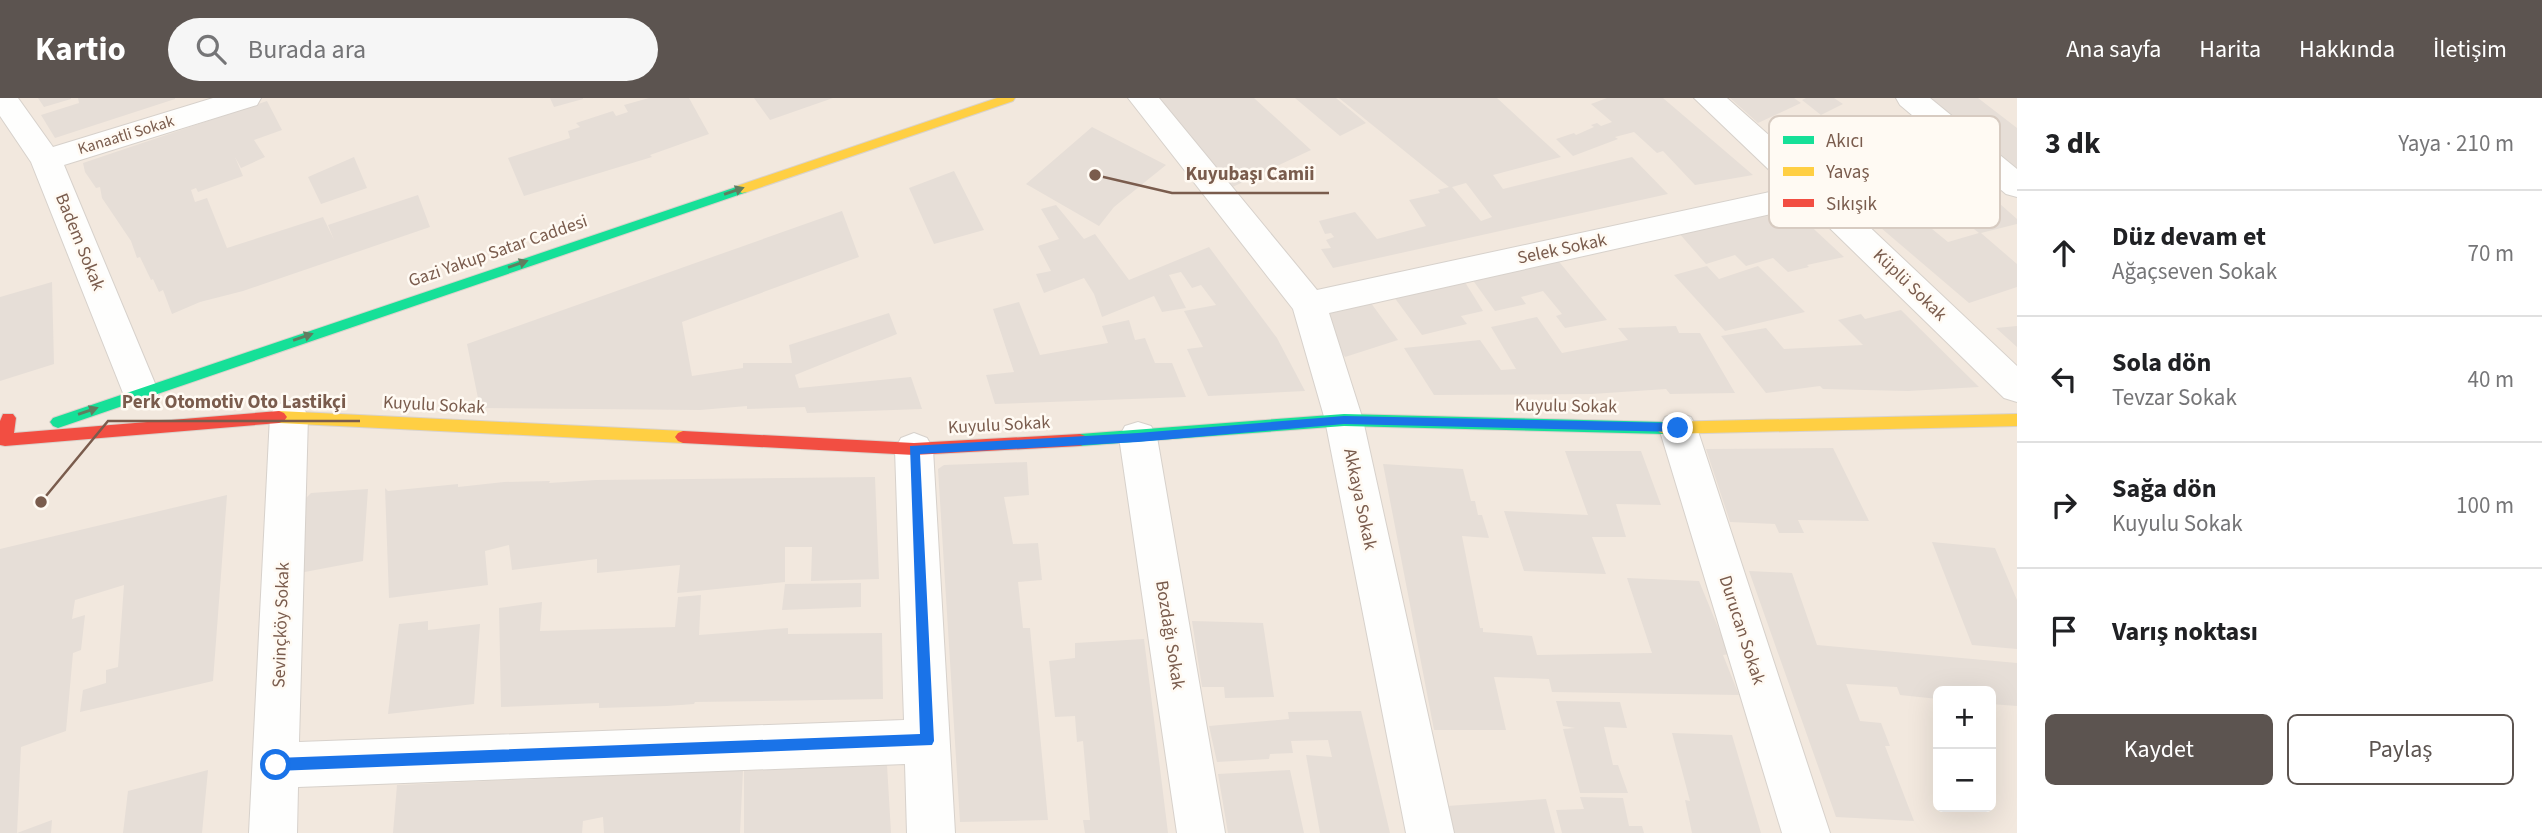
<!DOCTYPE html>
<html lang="tr">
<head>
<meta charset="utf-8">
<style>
  body { margin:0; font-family:"Source Sans 3",sans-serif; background:#f6f6f6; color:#202124 }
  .controls { position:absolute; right:21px; bottom:21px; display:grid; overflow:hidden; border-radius:10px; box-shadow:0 7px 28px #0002 }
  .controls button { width:63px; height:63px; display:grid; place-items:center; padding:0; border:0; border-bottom:2px solid #e0e0e0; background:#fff; color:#202124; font:35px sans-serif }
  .stop { position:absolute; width:21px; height:21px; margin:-16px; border:5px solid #1a73e8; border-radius:50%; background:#fff }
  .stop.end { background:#1a73e8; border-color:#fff; box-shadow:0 2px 7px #0008 }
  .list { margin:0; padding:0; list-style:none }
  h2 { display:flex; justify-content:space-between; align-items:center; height:91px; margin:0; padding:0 28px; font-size:30px }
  h2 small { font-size:23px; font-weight:400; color:#757577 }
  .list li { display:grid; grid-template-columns:46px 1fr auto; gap:21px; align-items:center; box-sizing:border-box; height:126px; padding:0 28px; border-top:2px solid #e0e0e0 }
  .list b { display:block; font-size:26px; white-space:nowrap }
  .list p { margin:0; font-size:23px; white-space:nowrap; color:#757577 }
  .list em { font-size:23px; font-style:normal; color:#757577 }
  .actions { display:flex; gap:14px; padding:21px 28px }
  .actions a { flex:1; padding:16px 0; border:2px solid #5c5450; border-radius:10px; text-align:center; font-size:24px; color:#5c5450 }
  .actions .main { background:#5c5450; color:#fff }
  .icon { flex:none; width:38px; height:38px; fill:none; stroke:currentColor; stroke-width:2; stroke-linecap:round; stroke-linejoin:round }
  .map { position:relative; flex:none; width:2017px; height:735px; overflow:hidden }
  header { display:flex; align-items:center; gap:42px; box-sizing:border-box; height:98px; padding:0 35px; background:#5c5450; color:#fff }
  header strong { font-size:33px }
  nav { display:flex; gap:38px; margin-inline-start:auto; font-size:24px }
  .search { width:490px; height:63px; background:#f6f6f6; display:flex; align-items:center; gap:18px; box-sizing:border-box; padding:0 24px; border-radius:38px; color:#757577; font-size:26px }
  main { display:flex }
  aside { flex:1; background:#fff }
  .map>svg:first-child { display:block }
  .residential { fill:#f2e8de; fill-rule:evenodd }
  .building { fill:#e6ded7; fill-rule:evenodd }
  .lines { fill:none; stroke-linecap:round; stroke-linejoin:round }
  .street-casing { stroke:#d7d1cb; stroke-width:2 }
  .fast-casing { stroke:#d9d2cb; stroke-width:2 }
  .slow-casing { stroke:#d9d2cb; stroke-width:2 }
  .jam-casing { stroke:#d9d2cb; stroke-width:2 }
  .street { fill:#fefefd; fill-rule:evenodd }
  .fast { fill:#16e098; fill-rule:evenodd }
  .slow { fill:#ffcf43; fill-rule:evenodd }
  .jam { fill:#f24e42; fill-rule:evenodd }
  .oneway { fill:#617d60 }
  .route { fill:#1a73e8 }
  .labels { text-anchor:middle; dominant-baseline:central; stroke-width:5; stroke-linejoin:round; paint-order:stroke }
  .far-street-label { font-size:16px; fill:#7a5c4d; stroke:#fffaf3 }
  .street-label { font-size:18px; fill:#7a5c4d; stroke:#fffaf3 }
  .key { fill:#fffaf3; stroke:#d7cbc1; stroke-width:2 }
  .key-label { font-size:19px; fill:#7a5c4d }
  .leader { fill:none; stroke:#7a5c4d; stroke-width:2.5 }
  .callout-dot { fill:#7a5c4d; stroke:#fffaf3; stroke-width:2.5 }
  .callout-label { font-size:19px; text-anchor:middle; font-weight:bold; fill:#7a5c4d; stroke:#fffaf3; stroke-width:5; stroke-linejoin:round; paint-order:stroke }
</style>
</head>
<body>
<header>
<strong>Kartio</strong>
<div class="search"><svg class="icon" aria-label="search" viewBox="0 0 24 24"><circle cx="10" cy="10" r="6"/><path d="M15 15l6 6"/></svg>Burada ara</div>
<nav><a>Ana sayfa</a><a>Harita</a><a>Hakkında</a><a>İletişim</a></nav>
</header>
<main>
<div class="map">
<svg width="2017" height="735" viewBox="0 0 2017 735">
  <rect width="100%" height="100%" fill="#f9f5f0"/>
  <path class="residential" d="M0 0H2017V735H0ZM1938 593H1991V709H1938Z"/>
  <path class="building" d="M38 0H71V1L44 9Z
    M78 0H175V1L55 40 41 17 79 5Z
    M550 0H583V1L554 9Z
    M649 0H689L709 36 650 57 652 59 524 98 508 60 570 40 568 33 580 29 576 25 613 13 616 18 628 14 624 7Z
    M754 0H833L770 22Z
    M1155 0H1254L1311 52 1224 93Z
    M1295 0H1336L1366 25 1340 38Z
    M1339 0H1497L1561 59 1493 77 1503 91 1632 59 1668 96 1333 170 1321 151 1331 150 1326 142 1334 139 1331 135 1325 136 1319 123 1355 114 1377 141 1426 128 1409 102 1440 95 1438 92 1449 89ZM1466 85 1492 119 1481 123 1452 89Z
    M1607 0H1663L1753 77 1695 87 1663 53 1657 55 1634 34 1615 39 1618 41 1573 58 1556 41 1574 35 1576 37 1594 29 1591 27 1597 25 1601 28 1612 24 1591 6Z
    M1730 0H1794L1801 5 1758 25Z
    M1806 0H1834L1843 6 1821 17 1802 2Z
    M1927 0H1978L2017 30V72Z
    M267 3 282 32 254 42 265 59 241 70 235 59 243 78 198 94 196 90 191 92 195 104 207 100 227 150 323 119 334 142 328 127 418 97 430 129 243 193 200 204 172 216 163 192 159 194 153 181 151 182 140 159 137 160 131 143 102 100 100 89 96 90 85 74 83 65Z
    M1092 29 1166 67 1114 109 1099 128 1026 86Z
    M1860 49 1909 92 1896 96 1921 115 1915 117 1948 144 1979 135 1946 109 1991 98 2017 121V126L1981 135 2017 166V189L1969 205 1806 66Z
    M354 59 367 90 321 106 308 79Z
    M954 73 984 132 934 146 909 90Z
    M1056 107 1084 141 1095 136 1129 182 1209 149 1277 240 1305 293 1208 298 1187 251 1203 249 1184 213 1216 207 1201 187 1192 190 1181 174 1169 177 1186 210 1162 214 1154 198 1102 219 1094 196 1084 180 1044 195 1036 176 1051 173 1038 148 1059 141 1041 111Z
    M1788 107 1844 159 1807 167 1809 169 1788 174 1773 160 1746 168 1735 157 1706 166 1678 134Z
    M842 113 859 159 682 224 692 278 743 270V265H792L789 247 889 215 897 236 795 277 799 290 911 279 922 311 807 315 805 309 747 311V308L700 312 480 310 467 246Z
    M1556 160 1607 222 1565 230 1556 218 1562 216 1543 193 1521 199 1526 206 1495 213 1472 181Z
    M1707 168 1719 181 1758 168 1805 214 1725 233 1674 177Z
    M1463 181 1483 213 1461 218 1467 226 1422 237 1391 195Z
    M52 184 54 266 0 283V199Z
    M1368 201 1398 242 1345 259 1313 213Z
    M1019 204 1040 257 1108 245 1102 228 1129 222 1135 242 1145 240 1155 265H1172L1186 299 995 306 986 277 1014 274 993 211Z
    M1901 212 1979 289 1908 293 1823 291 1820 288 1766 295 1721 238 1766 230 1784 251 1863 247 1838 222 1861 216 1865 221Z
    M1537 219 1562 255 1628 242 1618 230 1676 228 1679 235H1700L1735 295 1670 296 1666 291 1592 296 1434 297 1404 250 1480 242 1501 272 1516 271 1491 229Z
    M2017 228V249L1996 230Z
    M1833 350 1869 423 1798 422 1804 435H1779L1775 426 1730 424 1706 351Z
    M1565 353H1641L1661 407 1616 406 1626 439H1592L1606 476 1524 473 1504 413 1588 417Z
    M1027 364 1029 397 1004 399 1013 446 1038 445 1042 482 1018 484 1023 530H1030L1048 722 960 724 938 371 944 367Z
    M1383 366 1463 371 1471 403H1475L1478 417H1482L1489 440 1462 438 1480 530H1483V534L1532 538 1537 557 1652 555 1627 480 1699 483 1729 556 1723 557 1739 597 1552 594 1549 581 1494 579 1506 632H1434Z
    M875 379 879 481 811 483 812 449H785V484L677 495 680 467 597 475V461L512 472 509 447 485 453 488 487 389 500 385 390 388 393 458 386V389L504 384 550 383 549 385 596 382Z
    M368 391 363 463 294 476 298 408 311 395Z
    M227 397 213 583 80 614 83 592 106 585V572L118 569 124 487 75 502 72 521 85 517 81 552 73 555 66 633 21 649 17 735 52 722 51 735H0V451Z
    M1932 444 1995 450 2017 502V551L1972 547Z
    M1749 473 1792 475 1817 547 2017 565V608L1991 606V593H1938V601L1900 597 1897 589 1846 586 1860 623 1881 625 1890 648H1885L1914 723 1836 719Z
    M861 485V509L782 512 785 486Z
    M701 497 699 537 788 530V536L882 535 883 601 695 604 694 606 667 608 599 610V605L501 609 499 510 542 504 540 533 675 529 678 499Z
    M428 523V532L480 526 474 606 388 616 399 526Z
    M1192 523 1263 525 1274 599 1225 600 1224 589H1202Z
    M1144 541 1168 735H1085L1083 722H1090L1083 643 1077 644 1075 618 1055 619 1049 563 1075 560V545Z
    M1556 603 1620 604 1627 630 1604 629 1613 667H1618L1628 695H1580L1563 631 1575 630 1563 628Z
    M1361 613 1390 735H1320L1306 657 1332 659 1328 642 1291 643 1293 655 1270 656 1269 661 1217 664 1209 628 1289 621 1288 614Z
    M1672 635 1732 637 1761 735H1692L1685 702 1690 703Z
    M887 667 891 735H744V673Z
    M208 672 202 735H123L128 693Z
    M743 672 740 735H604L603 719 583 723 582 735H393L397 687Z
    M1290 672 1304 735H1228L1218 676Z
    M1580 699 1623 700 1629 728H1642L1644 735H1562L1556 712 1584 711Z
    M1546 701 1555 735H1454L1447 708Z"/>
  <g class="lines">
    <defs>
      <path id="street" d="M0 0H18L53 49 213 0H261L257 7 64 67 159 295 154 305 141 310 128 305 123 295 31 64 0 18Z
        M1128 0H1159L1317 192 1788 90 1694 0H1727L1825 87 2017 268V304L2004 300 1807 108 1329 215 1363 322 1454 735H1406L1325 322 1293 211Z
        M1896 0H1930L2017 71V99L2006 96 1900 7Z
        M289 303 302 307 308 318 299 644 904 622 895 351 901 340 914 335 927 340 933 351 955 735H907L905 666 298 689 297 735H249L270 318 276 307Z
        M1678 315 1691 319 1697 330 1830 735H1782L1659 330 1665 319Z
        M1138 324 1151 328 1157 339 1225 735H1177L1119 339 1125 328Z"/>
      <path id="fast" d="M742 87 747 88V94L58 330 53 328 50 324 53 320Z
        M1344 316 1664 324 1669 326 1672 330 1669 334 1664 336 1344 328 1080 348 1075 346 1072 342 1075 338 1080 336Z"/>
      <path id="slow" d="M997 0H1015L1013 3 747 94 742 95 735 91 737 88Z
        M279 313 683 333 688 335 691 339 688 343 683 345 279 325 274 323 271 319 274 315Z
        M2017 316V328L1664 336 1659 334 1656 330 1659 326 1664 324Z"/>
      <path id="jam" d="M279 313 284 315 287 319 284 323 279 325 5 348 0 347V323L3 316H13L16 320 14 335Z
        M683 333 914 345 1080 336 1085 338 1088 342 1085 346 1080 348 914 357 683 345 678 343 675 339 678 335Z"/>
    </defs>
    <use href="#street" class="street-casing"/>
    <use href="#fast" class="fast-casing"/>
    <use href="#slow" class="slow-casing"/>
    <use href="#jam" class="jam-casing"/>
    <use href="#street" class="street"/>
    <use href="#fast" class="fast"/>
    <use href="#slow" class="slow"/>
    <use href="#jam" class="jam"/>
  </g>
  <defs><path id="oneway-solid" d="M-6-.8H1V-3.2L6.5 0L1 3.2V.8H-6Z" transform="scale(1.75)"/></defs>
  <g class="oneway">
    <use href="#oneway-solid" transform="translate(734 93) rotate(-19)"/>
    <use href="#oneway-solid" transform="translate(518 166) rotate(-19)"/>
    <use href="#oneway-solid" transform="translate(303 239) rotate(-19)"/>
    <use href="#oneway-solid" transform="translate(88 313) rotate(-19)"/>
  </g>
  <path class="route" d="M1344 318 1678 325 1683 330 1678 334 1344 326 1138 344 920 356 934 643 932 647 276 673 269 667 276 660 920 636 910 348 1138 335Z"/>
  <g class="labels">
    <g class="far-street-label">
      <text transform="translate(126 37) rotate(-17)">Kanaatli Sokak</text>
    </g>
    <g class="street-label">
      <text transform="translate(80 144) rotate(68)">Badem Sokak</text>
      <text transform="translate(1562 151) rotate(-12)">Selek Sokak</text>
      <text transform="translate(498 153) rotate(-19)">Gazi Yakup Satar Caddesi</text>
      <text transform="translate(1910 187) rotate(44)">Küplü Sokak</text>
      <text transform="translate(434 307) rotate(3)">Kuyulu Sokak</text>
      <text transform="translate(1566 308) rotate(1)">Kuyulu Sokak</text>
      <text transform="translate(999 327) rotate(-3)">Kuyulu Sokak</text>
      <text transform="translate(1360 401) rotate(78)">Akkaya Sokak</text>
      <text transform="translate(281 527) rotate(-88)">Sevinçköy Sokak</text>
      <text transform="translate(1742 532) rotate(72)">Durucan Sokak</text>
      <text transform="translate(1170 537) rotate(81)">Bozdağı Sokak</text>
    </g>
  </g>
  <rect x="1769" y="18" width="231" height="112" rx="10" class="key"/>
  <rect x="1783" y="38" width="31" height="8" fill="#16e098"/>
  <rect x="1783" y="69" width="31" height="9" fill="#ffcf43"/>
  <rect x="1783" y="101" width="31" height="8" fill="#f24e42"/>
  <g class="key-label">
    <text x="1826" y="49">Akıcı</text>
    <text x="1826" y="80">Yavaş</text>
    <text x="1826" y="112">Sıkışık</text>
  </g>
  <path class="leader" d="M1095 77L1172 95H1329M41 404L108 323H360"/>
  <g class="callout-dot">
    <circle cx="1095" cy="77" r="7"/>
    <circle cx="41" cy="404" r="7"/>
  </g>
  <g class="callout-label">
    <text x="1250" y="82">Kuyubaşı Camii</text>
    <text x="234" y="310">Perk Otomotiv Oto Lastikçi</text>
  </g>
</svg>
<div class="controls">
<button>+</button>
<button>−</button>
</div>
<div class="stop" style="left:276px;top:667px"></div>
<div class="stop end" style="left:1678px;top:330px"></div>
</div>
<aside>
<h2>3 dk<small>Yaya · 210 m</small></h2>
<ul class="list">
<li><svg class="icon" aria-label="ahead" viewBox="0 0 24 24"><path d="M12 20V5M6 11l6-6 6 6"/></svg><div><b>Düz devam et</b><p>Ağaçseven Sokak</p></div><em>70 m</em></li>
<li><svg class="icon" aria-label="left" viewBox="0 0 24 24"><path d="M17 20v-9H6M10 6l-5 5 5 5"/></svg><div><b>Sola dön</b><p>Tevzar Sokak</p></div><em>40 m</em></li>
<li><svg class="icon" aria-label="right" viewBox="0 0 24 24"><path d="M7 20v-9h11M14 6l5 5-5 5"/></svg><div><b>Sağa dön</b><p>Kuyulu Sokak</p></div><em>100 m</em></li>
<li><svg class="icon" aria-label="arrive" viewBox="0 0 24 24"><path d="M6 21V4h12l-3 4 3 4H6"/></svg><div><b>Varış noktası</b></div></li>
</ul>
<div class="actions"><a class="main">Kaydet</a><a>Paylaş</a></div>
</aside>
</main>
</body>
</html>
